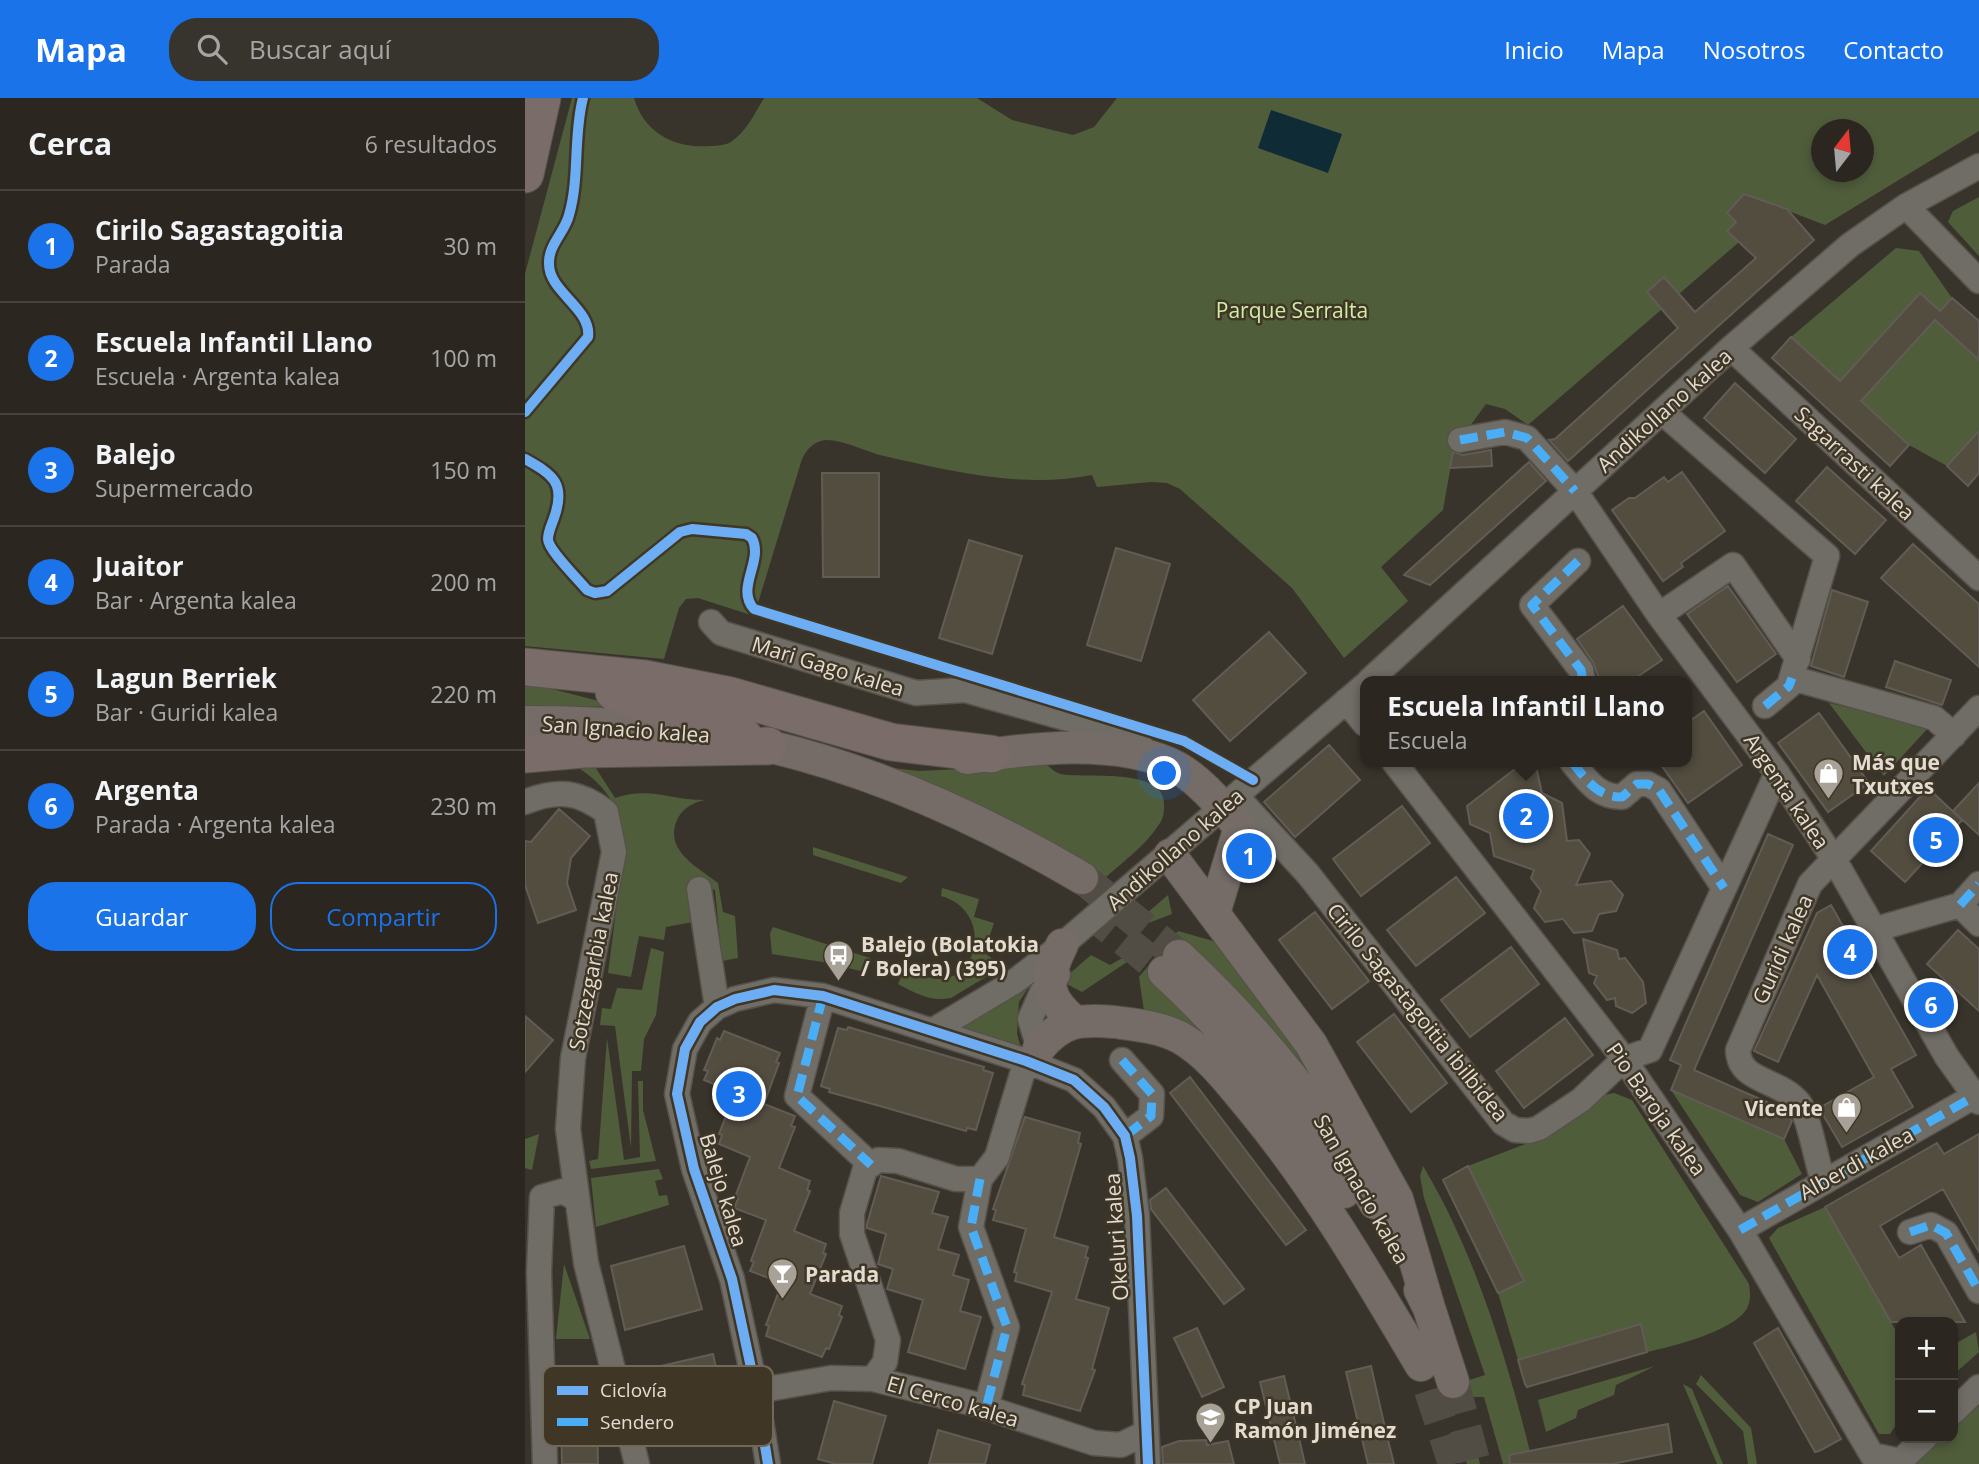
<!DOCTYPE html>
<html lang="es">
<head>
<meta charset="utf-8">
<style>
  body { margin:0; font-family:"Open Sans",sans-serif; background:#37332d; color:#f1f3f6 }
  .controls { position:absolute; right:21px; bottom:21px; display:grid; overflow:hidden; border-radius:14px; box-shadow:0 4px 10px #0003 }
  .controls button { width:63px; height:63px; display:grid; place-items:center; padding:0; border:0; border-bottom:2px solid #47443e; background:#2b2720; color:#f1f3f6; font:35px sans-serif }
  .compass { position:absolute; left:1286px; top:21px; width:63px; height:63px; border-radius:50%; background:#2b2720; box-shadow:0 4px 10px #0003; rotate:16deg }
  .you { position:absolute; left:640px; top:676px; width:24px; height:24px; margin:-18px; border:5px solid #fff; border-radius:50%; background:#1a73e8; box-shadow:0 0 0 10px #1a73e833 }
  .badge { display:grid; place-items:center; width:46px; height:46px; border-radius:50%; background:#1a73e8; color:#fff; font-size:23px; font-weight:700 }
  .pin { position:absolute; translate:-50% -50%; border:4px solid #fff; box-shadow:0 2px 7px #0006 }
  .popup { position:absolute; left:835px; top:578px; width:332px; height:91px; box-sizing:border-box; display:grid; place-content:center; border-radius:14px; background:#2b2720; filter:drop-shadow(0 2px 5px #0005); font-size:23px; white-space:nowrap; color:#a6a5a5 }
  .popup b { font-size:26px; color:#f1f3f6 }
  .popup::after { content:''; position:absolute; left:50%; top:100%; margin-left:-14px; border:14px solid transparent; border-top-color:#2b2720 }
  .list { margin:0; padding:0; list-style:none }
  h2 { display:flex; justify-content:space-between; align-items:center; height:91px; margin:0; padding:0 28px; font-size:30px }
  h2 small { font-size:23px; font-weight:400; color:#a6a5a5 }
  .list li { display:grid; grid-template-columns:46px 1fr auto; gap:21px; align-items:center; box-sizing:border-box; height:112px; padding:0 28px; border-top:2px solid #47443e }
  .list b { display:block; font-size:26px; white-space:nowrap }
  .list p { margin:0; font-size:23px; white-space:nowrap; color:#a6a5a5 }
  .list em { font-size:23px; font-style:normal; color:#a6a5a5 }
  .actions { display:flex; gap:14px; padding:21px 28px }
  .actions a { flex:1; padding:16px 0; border:2px solid #1a73e8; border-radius:28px; text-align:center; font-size:24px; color:#1a73e8 }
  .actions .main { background:#1a73e8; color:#fff }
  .icon { flex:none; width:38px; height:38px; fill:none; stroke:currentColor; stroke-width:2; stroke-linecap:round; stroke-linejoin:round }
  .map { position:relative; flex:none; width:1454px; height:1366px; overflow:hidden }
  header { display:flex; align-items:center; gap:42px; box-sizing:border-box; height:98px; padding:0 35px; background:#1a73e8; color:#fff }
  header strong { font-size:33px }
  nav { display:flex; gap:38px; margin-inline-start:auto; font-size:24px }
  .search { width:490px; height:63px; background:#37332d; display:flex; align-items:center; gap:18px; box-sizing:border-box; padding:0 24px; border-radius:28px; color:#a6a5a5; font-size:26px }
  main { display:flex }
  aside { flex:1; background:#2b2720 }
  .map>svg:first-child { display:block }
  .green { fill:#505d3b; fill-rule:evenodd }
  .water { fill:#0f2b35 }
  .building { fill:#534d40; stroke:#615c55; stroke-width:2 }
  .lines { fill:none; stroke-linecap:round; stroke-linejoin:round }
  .major-tunnel { stroke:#524d44; stroke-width:32; stroke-dasharray:32 16; stroke-linecap:butt }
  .minor-casing { stroke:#56524a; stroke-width:27 }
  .major-casing { stroke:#56524a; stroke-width:34 }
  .highway-casing { stroke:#56524a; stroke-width:39 }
  .minor { stroke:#706c66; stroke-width:24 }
  .major { stroke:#766c67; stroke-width:32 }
  .highway { stroke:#7a6c68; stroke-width:37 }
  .quiet { stroke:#49aef6; stroke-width:9; stroke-dasharray:18 9; stroke-linecap:butt }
  .cycleway-casing { stroke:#3f3625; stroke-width:15 }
  .cycleway { stroke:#6dadf4; stroke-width:10 }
  .labels { text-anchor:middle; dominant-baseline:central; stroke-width:5; stroke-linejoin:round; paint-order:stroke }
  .park-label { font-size:21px; fill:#cfeea5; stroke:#3f3625 }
  .street-label { font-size:21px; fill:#e2dcd2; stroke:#3f3625 }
  .poi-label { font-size:21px; font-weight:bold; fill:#e2dcd2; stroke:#3f3625; text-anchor:start }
  .key { fill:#3f3625; stroke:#706859; stroke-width:2 }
  .key-label { font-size:19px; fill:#e2dcd2 }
</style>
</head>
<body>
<header>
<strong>Mapa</strong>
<div class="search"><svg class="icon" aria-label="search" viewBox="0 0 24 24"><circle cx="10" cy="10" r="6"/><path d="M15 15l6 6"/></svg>Buscar aquí</div>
<nav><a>Inicio</a><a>Mapa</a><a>Nosotros</a><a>Contacto</a></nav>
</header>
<main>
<aside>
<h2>Cerca<small>6 resultados</small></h2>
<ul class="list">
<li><span class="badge">1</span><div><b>Cirilo Sagastagoitia</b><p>Parada</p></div><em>30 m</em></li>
<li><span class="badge">2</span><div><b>Escuela Infantil Llano</b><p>Escuela · Argenta kalea</p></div><em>100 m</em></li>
<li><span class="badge">3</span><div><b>Balejo</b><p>Supermercado</p></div><em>150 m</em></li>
<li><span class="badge">4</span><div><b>Juaitor</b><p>Bar · Argenta kalea</p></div><em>200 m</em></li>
<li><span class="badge">5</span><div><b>Lagun Berriek</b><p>Bar · Guridi kalea</p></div><em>220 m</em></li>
<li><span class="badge">6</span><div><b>Argenta</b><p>Parada · Argenta kalea</p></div><em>230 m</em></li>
</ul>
<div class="actions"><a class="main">Guardar</a><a>Compartir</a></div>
</aside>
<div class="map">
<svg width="1454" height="1366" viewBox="0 0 1454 1366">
  <rect width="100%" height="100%" fill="#39342b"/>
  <path class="green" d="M47 0H109C119 35 150 51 185 48 192 48 201 47 206 44 221 34 230 15 239 0H452L487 22 548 37 569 29 592 0H1454V33L1300 127 1219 96 1202 115 1211 124 1202 134 1214 144 1154 196 1139 179 1122 194 1137 211 1003 327 980 311 961 306 929 350 918 412 856 469 883 503 819 560 767 490 655 391 642 385 626 384 572 389 567 377C499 391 425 373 359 358 341 354 320 342 301 342 289 343 282 351 277 361L229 518 173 500 161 501 154 510 139 561 0 548V176ZM1296 32H1338V74H1296Z
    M1454 99V158L1423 124 1428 113Z
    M1371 150 1394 153 1427 200 1415 213 1395 195 1315 283 1266 239Z
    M1410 222 1454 262V333L1422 368 1384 347 1336 303Z
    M0 585 8 586 97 609 0 608Z
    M1304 605 1404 629 1359 678Z
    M65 661 90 700C126 688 144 702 180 702 169 704 158 710 153 720 137 751 172 769 193 785L198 814 210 818 213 860 197 863 190 792 164 783 168 824 141 829 139 842 114 838 106 879 83 875 99 751C97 713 84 689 52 669Z
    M522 667C527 671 529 674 536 676 560 681 642 668 639 708 639 717 638 721 633 728 620 748 596 765 578 782 510 734 439 696 359 669L394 673Z
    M288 749 383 779 376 785 288 757Z
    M417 790 454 801 449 819 469 825 459 855 479 868 426 900C405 904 390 895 373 886L380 870C388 873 397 878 406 880 454 890 470 813 416 798Z
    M643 797 647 816 600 834Z
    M248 829 345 860 339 874 304 865 247 856 245 835Z
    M653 833 706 848 848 1075 685 936 767 1049 620 920 614 879Z
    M126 850 139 854 131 917 119 941 116 973H107L106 1050 90 928 75 927 77 910 86 911 92 890 117 892Z
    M608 854V860L557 894 536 883 566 857 585 867Z
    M514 873 494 904 492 936 497 954 423 931Z
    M82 940 99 1062 115 1059 113 983H118V1012L131 1063 66 1071 64 1063 73 1061Z
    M1146 992 1259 1041 1277 1076 1233 1104 1215 1097Z
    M1089 995 1107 1002 1224 1186C1225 1193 1226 1201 1223 1208 1214 1232 1146 1249 1122 1254L1116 1227 993 1262 973 1195 999 1183 943 1068 1003 1045 1075 998Z
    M14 1036 7 1072 0 1070V1041Z
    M898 1068C951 1156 984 1267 1008 1366H978L959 1299 894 1298 960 1277 899 1100 895 1078Z
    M134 1071 138 1081 130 1083 134 1098 142 1097 144 1107 71 1129 66 1080Z
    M1300 1109 1375 1240V1321L1365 1336H1354L1244 1140 1253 1130Z
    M39 1166 65 1241H31Z
    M1451 1234 1454 1254 1428 1277V1247Z
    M1130 1268 1091 1287 1089 1297 1053 1312 1051 1320 1021 1334 1013 1302Z
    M1176 1277 1226 1330 1232 1366H1223L1218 1333 1171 1286Z
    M1158 1286 1167 1291 1198 1366H1192Z
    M1454 1308V1366H1391L1417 1340H1428V1330Z
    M946 1330 955 1366H942L934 1347Z"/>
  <path class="water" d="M746 12 817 36 803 75 733 50Z"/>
  <path class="building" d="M1219 96 1262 111 1289 142 1043 363 1024 342 1030 341 1153 230 1122 194 1139 179 1170 214 1231 160 1202 133 1211 124 1202 115Z
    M1395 195 1415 213 1427 200 1454 223V262L1410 222 1336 303 1384 347 1365 368 1247 260 1266 239 1315 283Z
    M1210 285 1271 341 1240 375 1179 320Z
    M1454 333V375L1443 388 1422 368Z
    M966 352 967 368 925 370 928 354 938 357Z
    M1004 364 1021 383 905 487 879 477Z
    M1302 369 1361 422 1330 456 1271 403Z
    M1157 374 1200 433 1156 465 1158 469 1138 483 1087 412 1104 400H1110L1139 379 1143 384Z
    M297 375H354V479H298Z
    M444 442 497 458 467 556 414 540Z
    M1388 446 1454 506V569L1356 480Z
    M591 450 645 466 616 563 562 547Z
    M1203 488 1251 556 1212 584 1162 516Z
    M1307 492 1343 504 1319 579 1286 568Z
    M1098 508 1137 562 1106 583H1075L1068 564 1052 541Z
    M744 534 781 575 705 643 668 602Z
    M1370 563 1426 582 1417 607 1361 589Z
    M1179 613 1217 667 1163 705 1134 664H1162V625Z
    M1294 615 1344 685 1303 714 1253 645Z
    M804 647 835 682 770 739 739 704Z
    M995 667 1012 673 1017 695 1037 705 1042 743 1054 742 1065 756 1051 787 1086 783 1098 797 1091 813 1074 816 1067 833 1049 835 1038 821 1020 824 1009 810 1016 793 1006 780 1009 772 969 758 965 735 945 726 942 708Z
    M1454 685V737L1428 713Z
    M1403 690 1437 722 1380 784 1346 753Z
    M877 708 905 745 836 798 808 761Z
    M34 711 65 738 46 760 42 785 51 812 13 825 0 787V743L6 744Z
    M1243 736 1268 747 1169 972 1260 1012 1267 1023 1259 1041 1146 992 1156 967 1145 962Z
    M931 779 960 815 891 868 862 832Z
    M1306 807 1391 957 1366 971 1388 1009 1317 1049 1294 1010 1349 979 1292 877 1253 964 1229 953 1292 815Z
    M790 814 844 883 807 911 754 842Z
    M1433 832 1454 851V913L1402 866Z
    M1058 841 1092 852 1094 861 1100 860 1118 884 1121 905 1107 915 1091 908 1090 900 1082 902 1069 885 1072 878 1064 875Z
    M986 849 1014 886 945 939 916 902Z
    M869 916 922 985 886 1014 832 944Z
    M0 918 28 942 0 974Z
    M1040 920 1068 957 999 1010 971 973Z
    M323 929 459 969 458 972 468 975 451 1032 442 1030 441 1033 355 1008 304 994 305 991 296 988 313 930 322 932Z
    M199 933 255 955 251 964 254 965 239 1006 270 1018 266 1028 270 1029 254 1070 285 1083 282 1092 285 1093 269 1133 301 1146 298 1155 301 1156 285 1196 317 1208 314 1217 317 1219 304 1251 301 1250 297 1259 241 1238 244 1228 241 1227 257 1185 225 1173 229 1164 226 1163 241 1122 209 1110 213 1101 210 1099 225 1059 194 1046 197 1037 194 1036 210 995 179 982 183 973 179 972 192 940 195 942Z
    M665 979 781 1132 761 1147 645 995Z
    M500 1019 555 1035 553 1045 556 1046 529 1139 563 1149 560 1159 563 1160 551 1201 584 1210 567 1271 570 1272 555 1313 498 1297 500 1287 497 1286 527 1194 490 1183 492 1175 489 1174 501 1131 468 1122 471 1112 468 1111Z
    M1454 1036V1154L1418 1091 1355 1128 1374 1160 1396 1147 1440 1224H1366L1300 1109 1412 1045 1419 1056Z
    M943 1068 999 1183 976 1194 973 1195 918 1082Z
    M356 1078 414 1094 407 1115 423 1119 413 1151 434 1157 428 1177 444 1182 435 1213 456 1219 440 1271 383 1254 398 1202 362 1191 368 1171 353 1166 361 1136 342 1130V1126Z
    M641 1090 719 1191 699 1206 626 1111 625 1102Z
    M159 1148 177 1211 100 1232 86 1168Z
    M1116 1226 1122 1254 1002 1289 1000 1286 993 1262Z
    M672 1230 699 1289 677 1299 649 1240Z
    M1253 1230 1316 1341 1294 1353 1290 1354 1229 1245Z
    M188 1256 202 1320 124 1338 110 1274Z
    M71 1268 73 1366H37L35 1269Z
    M846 1268 860 1330 869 1366H843L821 1274Z
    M759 1278 774 1340 780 1366H755L735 1284Z
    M309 1303 361 1318 347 1366H311L293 1361Z
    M1143 1326 1147 1354 1087 1366H985L984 1357Z
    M413 1332 465 1347 460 1366H404Z
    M681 1342 682 1347 703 1343 709 1366H638L637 1349 654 1343Z"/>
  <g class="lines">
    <path class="major-tunnel" d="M557 780 654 858
      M562 812 639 874
      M928 1284 950 1366
      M905 1292 929 1366"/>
    <defs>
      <path id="minor" d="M1381 108 1454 183
        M1206 250 1454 480
        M1137 314 1302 458 1264 588 1240 608
        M935 342 980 334 1002 340 1050 393 1134 517 1252 675 1310 763 1422 959 1454 1004
        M1053 463 1007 507 1056 572 1058 583
        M1134 517 1208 467 1273 561
        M186 524 196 535 391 595 440 592 611 640 622 657
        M1267 580 1409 620 1429 637
        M844 583 1206 250 1325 147 1381 108 1454 68
        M821 603 840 626
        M869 664 1099 961 1215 1132 1347 1357 1375 1363
        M1047 664C1062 682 1072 699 1097 699L1112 686H1123L1134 692 1199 790
        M711 698 783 776 978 1025 990 1032 1004 1033 1014 1030 1056 1002 1099 961 1125 952 1252 675
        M0 704C32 691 54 693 81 714L89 754 48 960 43 1031 61 1165 112 1366
        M174 791 192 909
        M1435 807 1454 826
        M1348 832 1435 807 1454 786
        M298 898 272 998 346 1067
        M407 933 489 884 537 847 840 587
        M597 962 627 996 626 1018 600 1038
        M1298 1083C1292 1066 1284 1017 1274 1005 1254 980 1214 985 1213 952L1285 786 1454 610
        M1215 1132 1448 999
        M1385 1134 1406 1127 1421 1135 1454 1193
        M348 1281 360 1264 363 1242 327 1136V1115L340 1071 353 1062 373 1063 431 1081H455
        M231 1293 306 1280 348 1281 450 1306 569 1345 596 1347 620 1335
        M461 1310 482 1229 446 1129 455 1081 472 1059 501 963 514 950 505 921 517 894 533 877
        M1428 1314 1454 1289
        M20 1366 14 1174 17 1099 38 1093 51 1101
        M243 1366 231 1293 207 1181 169 1071 152 996 160 951 175 924 192 909 210 901 249 892 298 898 501 963 549 982 579 1009 600 1038 605 1060 612 1118 623 1366
        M1372 1366 1400 1340"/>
      <path id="major" d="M0 624C82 624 164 629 243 648 353 674 460 723 557 780
        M442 660C504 650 596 639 653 670 676 683 697 709 715 729L689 815
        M645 757 786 946 872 1101 904 1210
        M537 847C520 881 519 898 549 923
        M654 858C732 931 799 1011 850 1105
        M639 874C708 938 771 1013 819 1094
        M514 950C537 922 555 921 589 924 612 927 635 929 656 940 685 957 706 986 727 1011 793 1091 843 1178 896 1267
        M895 1192 904 1210 928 1284"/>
      <path id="highway" d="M0 76 17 0
        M0 569 120 581 206 598 366 644 466 656
        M89 594 219 639
        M0 656 59 651 243 648"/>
    </defs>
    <use href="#minor" class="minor-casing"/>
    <use href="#major" class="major-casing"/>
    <use href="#highway" class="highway-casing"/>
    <use href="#minor" class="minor"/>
    <use href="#major" class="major"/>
    <use href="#highway" class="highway"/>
    <path class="quiet" d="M935 342 980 334 1002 340 1050 393
      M1053 463 1007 507 1056 572 1058 583
      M1240 608 1264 588 1267 580
      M1047 664C1062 682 1072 699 1097 699L1112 686H1123L1134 692 1199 790
      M1435 807 1454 786
      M298 898 272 998 346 1067
      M597 962 627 996 626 1018 600 1038
      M455 1081 446 1129 482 1229 461 1310
      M1215 1132 1448 999
      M1385 1134 1406 1127 1421 1135 1454 1193"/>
    <defs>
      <path id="cycleway" d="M0 314 63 239C67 211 24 194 24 166 23 147 40 134 44 117 55 79 48 38 58 0
        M0 361C29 377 41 386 29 420 27 426 23 434 23 441 23 452 54 482 62 492L70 495 82 493 155 434 167 431 221 436 227 440C239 463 210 490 229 511L659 643 728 682
        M243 1366 231 1293 207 1181 169 1071 152 996 160 951 175 924 192 909 210 901 249 892 298 898 501 963 549 982 579 1009 600 1038 605 1060 612 1118 623 1366"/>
    </defs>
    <use href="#cycleway" class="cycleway-casing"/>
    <use href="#cycleway" class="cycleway"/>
  </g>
  <defs>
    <symbol id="shop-pin" viewBox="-11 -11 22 30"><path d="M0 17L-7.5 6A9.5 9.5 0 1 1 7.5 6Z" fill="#a7a198" stroke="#3f3625"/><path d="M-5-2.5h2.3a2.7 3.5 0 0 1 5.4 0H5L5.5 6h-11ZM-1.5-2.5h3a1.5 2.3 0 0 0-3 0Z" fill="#fff"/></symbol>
    <symbol id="bus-pin" viewBox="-11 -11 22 30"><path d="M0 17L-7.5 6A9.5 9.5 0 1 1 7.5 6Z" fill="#a7a198" stroke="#3f3625"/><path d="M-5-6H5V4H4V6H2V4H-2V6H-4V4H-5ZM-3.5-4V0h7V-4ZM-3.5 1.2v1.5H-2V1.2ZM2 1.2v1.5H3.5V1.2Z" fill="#fff"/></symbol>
    <symbol id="bar-pin" viewBox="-11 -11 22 30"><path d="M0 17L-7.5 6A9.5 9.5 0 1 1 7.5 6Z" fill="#a7a198" stroke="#3f3625"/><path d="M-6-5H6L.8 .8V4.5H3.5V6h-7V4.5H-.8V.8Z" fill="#fff"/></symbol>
    <symbol id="school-pin" viewBox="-11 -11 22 30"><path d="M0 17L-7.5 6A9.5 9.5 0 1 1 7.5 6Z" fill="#a7a198" stroke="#3f3625"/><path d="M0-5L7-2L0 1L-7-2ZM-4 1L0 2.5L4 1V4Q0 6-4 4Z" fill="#fff"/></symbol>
  </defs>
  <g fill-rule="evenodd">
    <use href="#shop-pin" x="1286" y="658" width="35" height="47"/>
    <use href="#bus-pin" x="296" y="840" width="35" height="47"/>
    <use href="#shop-pin" x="1304" y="992" width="35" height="47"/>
    <use href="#bar-pin" x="240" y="1158" width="35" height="47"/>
    <use href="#school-pin" x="668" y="1302" width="35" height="47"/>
  </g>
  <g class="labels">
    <g class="park-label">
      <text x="767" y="212">Parque Serralta</text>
    </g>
    <g class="street-label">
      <text transform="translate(1139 312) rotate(-42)">Andikollano kalea</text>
      <text transform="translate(1330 365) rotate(43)">Sagarrasti kalea</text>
      <text transform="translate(303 568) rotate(17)">Mari Gago kalea</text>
      <text transform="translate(101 631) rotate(4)">San Ignacio kalea</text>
      <text transform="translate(1262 693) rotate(56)">Argenta kalea</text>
      <text transform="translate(650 751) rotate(-41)">Andikollano kalea</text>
      <text transform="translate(1257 851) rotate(-66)">Guridi kalea</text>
      <text transform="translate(68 863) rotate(-79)">Sotzezgarbia kalea</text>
      <text transform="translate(893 914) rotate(51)">Cirilo Sagastagoitia ibilbidea</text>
      <text transform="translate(1132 1011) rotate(55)">Pio Baroja kalea</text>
      <text transform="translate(1331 1065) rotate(-29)">Alberdi kalea</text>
      <text transform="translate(837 1091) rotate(60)">San Ignacio kalea</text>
      <text transform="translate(199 1092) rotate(73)">Balejo kalea</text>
      <text transform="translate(591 1139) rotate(-94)">Okeluri kalea</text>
      <text transform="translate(428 1303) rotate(16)">El Cerco kalea</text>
    </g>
    <g class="poi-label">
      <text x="1327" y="664">Más que<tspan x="1327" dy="24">Txutxes</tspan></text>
      <text x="336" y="846">Balejo (Bolatokia<tspan x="336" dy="24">/ Bolera) (395)</tspan></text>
      <text x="1298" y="1010" text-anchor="end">Vicente</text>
      <text x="280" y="1176">Parada</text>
      <text x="709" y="1308">CP Juan<tspan x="709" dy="24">Ramón Jiménez</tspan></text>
    </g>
  </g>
  <rect x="18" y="1268" width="230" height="80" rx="10" class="key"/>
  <rect x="32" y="1288" width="31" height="9" fill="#6dadf4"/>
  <rect x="32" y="1320" width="31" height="8" fill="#49aef6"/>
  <g class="key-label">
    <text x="75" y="1299">Ciclovía</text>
    <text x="75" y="1331">Sendero</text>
  </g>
</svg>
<div class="controls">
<button>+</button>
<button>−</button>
</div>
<svg class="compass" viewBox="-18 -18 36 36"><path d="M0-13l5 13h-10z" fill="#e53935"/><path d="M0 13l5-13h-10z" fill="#a6a5a5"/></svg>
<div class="you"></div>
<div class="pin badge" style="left:724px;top:758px">1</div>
<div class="pin badge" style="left:1001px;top:718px">2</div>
<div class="popup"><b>Escuela Infantil Llano</b>Escuela</div>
<div class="pin badge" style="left:214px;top:996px">3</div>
<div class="pin badge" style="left:1325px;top:854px">4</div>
<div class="pin badge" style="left:1411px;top:742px">5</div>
<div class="pin badge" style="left:1406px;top:907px">6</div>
</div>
</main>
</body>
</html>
